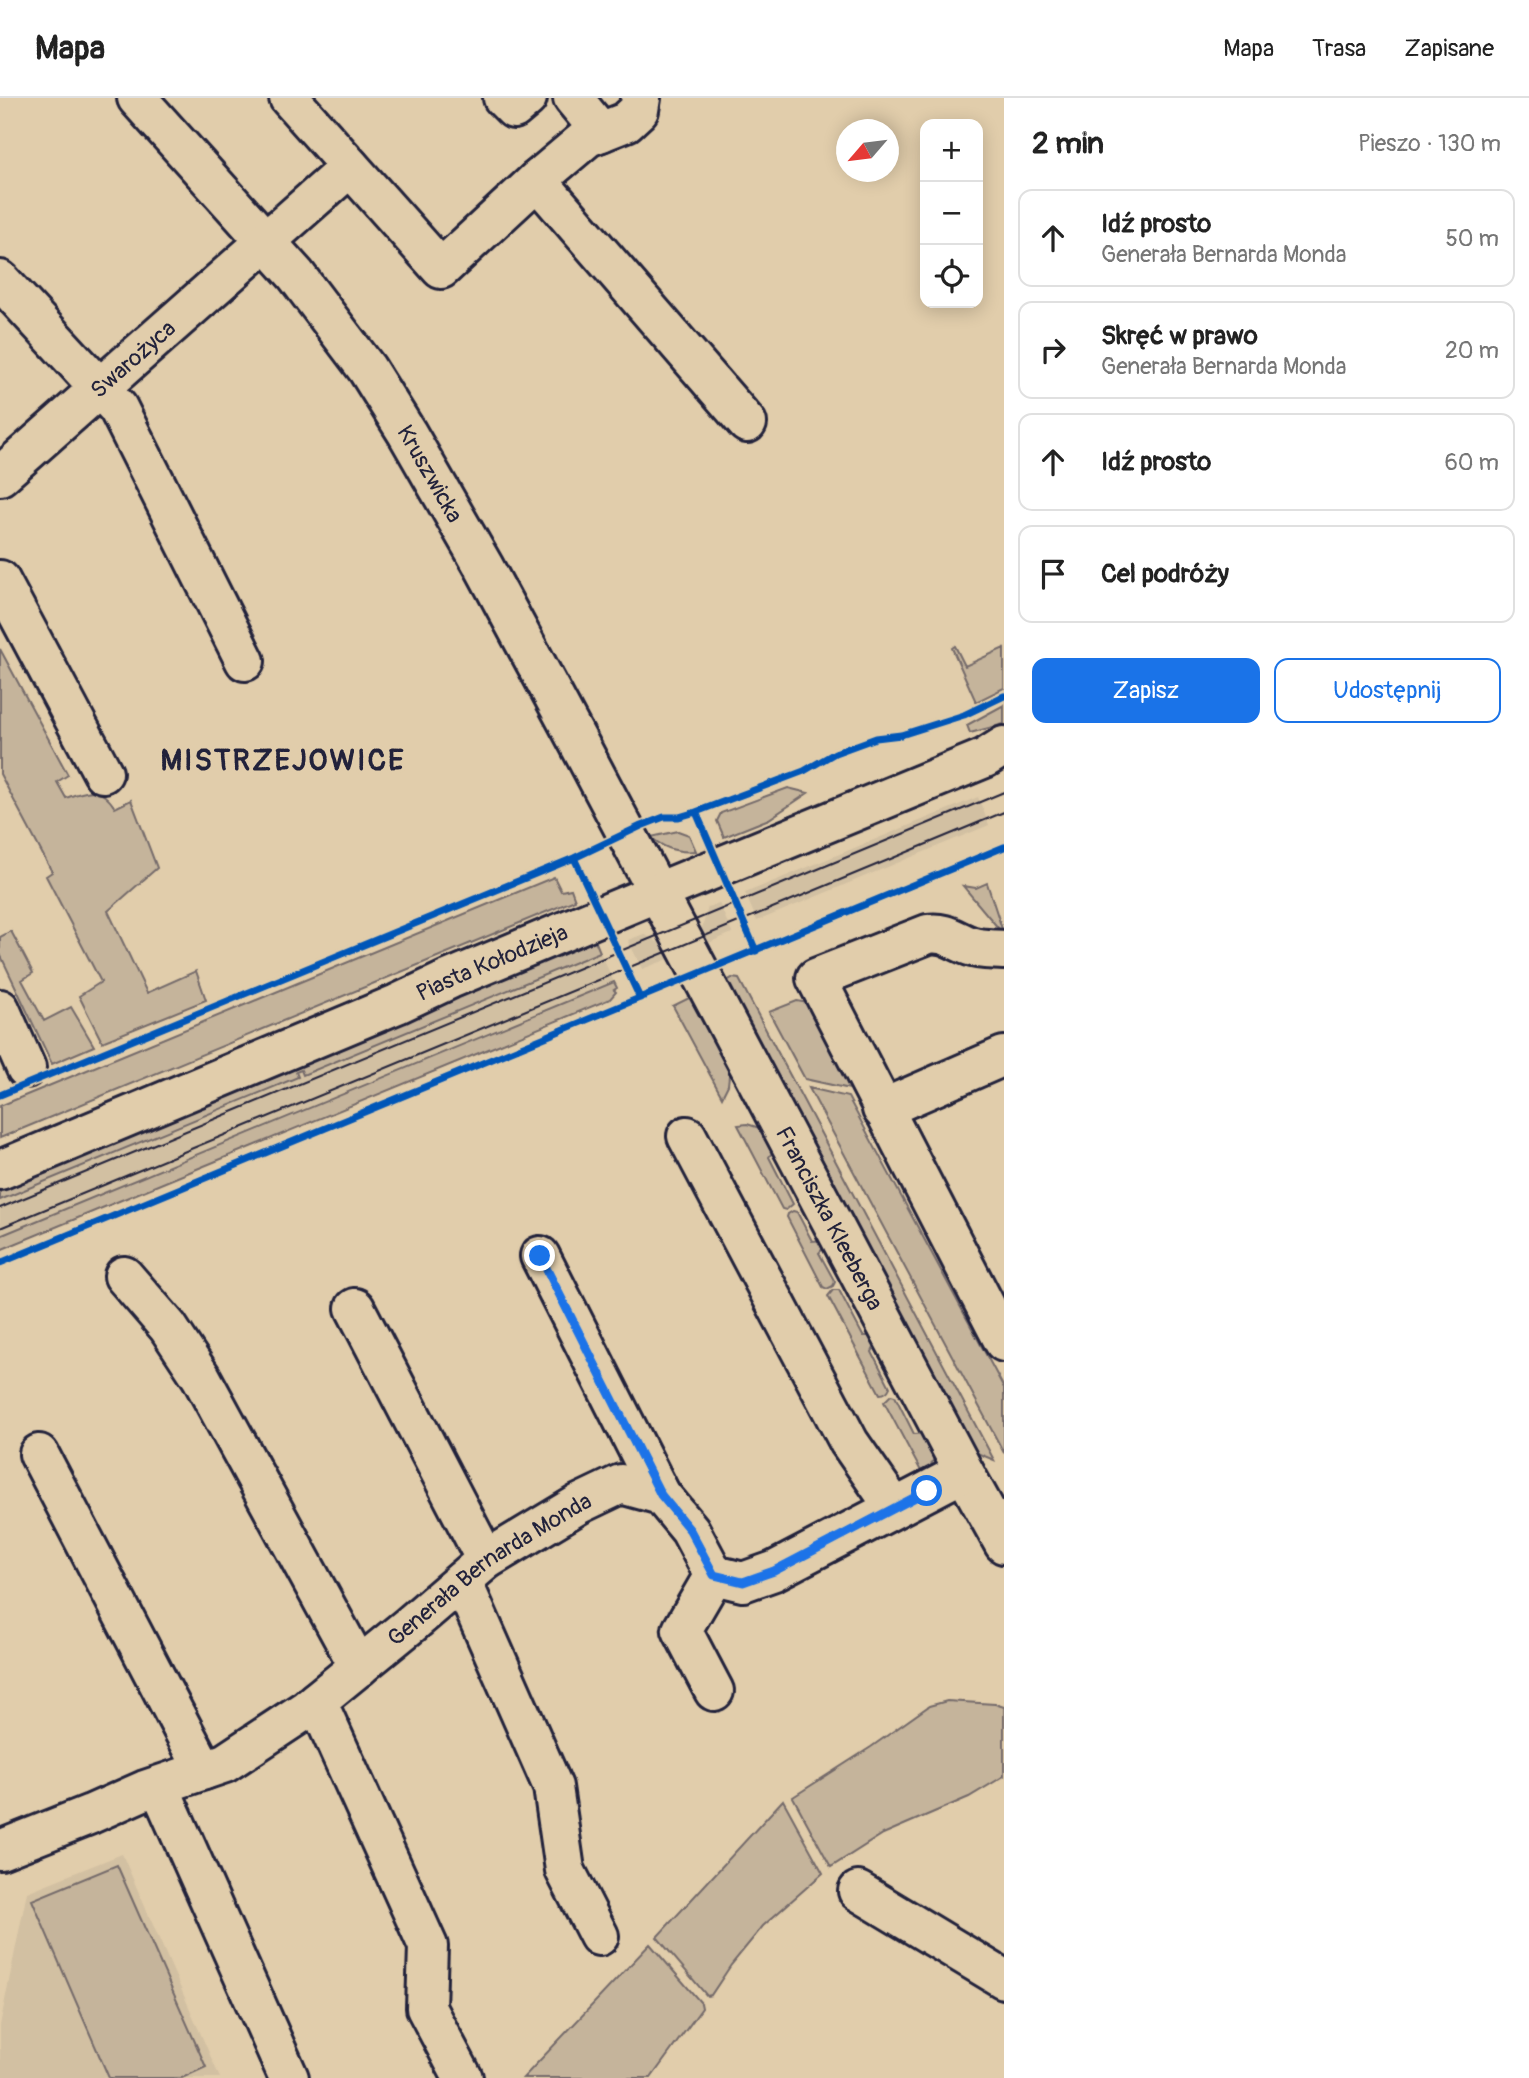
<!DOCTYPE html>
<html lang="pl">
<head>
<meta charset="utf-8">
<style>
  body { margin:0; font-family:Pangolin,sans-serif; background:#f6f6f6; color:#222 }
  .controls { position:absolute; right:21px; top:21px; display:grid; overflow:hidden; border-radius:14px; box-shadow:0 4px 18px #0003 }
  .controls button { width:63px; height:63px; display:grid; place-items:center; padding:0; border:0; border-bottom:2px solid #e0e0e0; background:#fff; color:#222; font:35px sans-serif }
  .compass { position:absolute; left:836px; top:21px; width:63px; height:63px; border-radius:50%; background:#fff; box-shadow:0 4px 18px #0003; rotate:242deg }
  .stop { position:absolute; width:21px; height:21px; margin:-16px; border:5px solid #1a73e8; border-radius:50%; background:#fff }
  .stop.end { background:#1a73e8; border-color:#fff; box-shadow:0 2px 7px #0008 }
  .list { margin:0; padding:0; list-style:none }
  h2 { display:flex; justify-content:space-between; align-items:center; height:91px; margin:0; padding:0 28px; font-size:30px }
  h2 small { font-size:23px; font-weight:400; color:#767676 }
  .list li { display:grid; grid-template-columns:46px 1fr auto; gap:21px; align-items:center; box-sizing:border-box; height:98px; margin:0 14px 14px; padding:0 14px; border:2px solid #e0e0e0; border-radius:14px }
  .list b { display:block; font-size:26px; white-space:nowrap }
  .list p { margin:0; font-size:23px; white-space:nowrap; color:#767676 }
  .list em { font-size:23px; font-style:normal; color:#767676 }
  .actions { display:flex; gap:14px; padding:21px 28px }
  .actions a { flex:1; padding:16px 0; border:2px solid #1a73e8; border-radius:14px; text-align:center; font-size:24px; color:#1a73e8 }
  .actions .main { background:#1a73e8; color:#fff }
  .icon { flex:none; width:38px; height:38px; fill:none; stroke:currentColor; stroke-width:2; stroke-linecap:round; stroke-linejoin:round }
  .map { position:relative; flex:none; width:1004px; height:1980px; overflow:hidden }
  header { display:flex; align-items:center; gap:42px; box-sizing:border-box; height:98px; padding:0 35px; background:#fff; border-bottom:2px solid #e0e0e0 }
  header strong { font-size:33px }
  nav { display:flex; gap:38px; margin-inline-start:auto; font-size:24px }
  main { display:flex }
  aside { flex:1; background:#fff }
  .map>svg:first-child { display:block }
  .built { fill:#d2c0a2 }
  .green { fill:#c5b49b; stroke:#746b6b; stroke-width:2 }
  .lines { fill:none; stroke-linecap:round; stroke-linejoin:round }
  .minor-casing { stroke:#22223b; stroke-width:44 }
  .minor { stroke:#e1cdab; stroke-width:38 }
  .tram { stroke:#22223b; stroke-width:2 }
  .cycleway-casing { stroke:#e1cdab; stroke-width:11 }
  .cycleway { stroke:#0057b8; stroke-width:7 }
  .route { stroke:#1a73e8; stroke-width:9 }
  .labels { text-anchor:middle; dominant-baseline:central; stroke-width:7; stroke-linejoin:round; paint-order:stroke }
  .street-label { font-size:23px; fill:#22223b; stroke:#e1cdab }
  .district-label { font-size:30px; font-weight:bold; letter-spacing:2px; fill:#22223b; stroke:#e1cdab }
</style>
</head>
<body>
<header>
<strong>Mapa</strong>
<nav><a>Mapa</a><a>Trasa</a><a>Zapisane</a></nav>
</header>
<main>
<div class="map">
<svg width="1004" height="1980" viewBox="0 0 1004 1980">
  <rect width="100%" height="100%" fill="#e1cdab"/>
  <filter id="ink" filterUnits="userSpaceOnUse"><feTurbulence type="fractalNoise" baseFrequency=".0143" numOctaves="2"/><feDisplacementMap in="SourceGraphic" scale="14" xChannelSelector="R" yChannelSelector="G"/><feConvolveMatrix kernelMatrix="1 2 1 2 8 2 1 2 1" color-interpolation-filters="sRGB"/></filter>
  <g filter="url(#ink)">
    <path class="built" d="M978 699 989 727 757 823 745 795Z
      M719 805 732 835 704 847 702 830 708 809Z
      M644 836 661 846 674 859 642 871 628 842Z
      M600 854 614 884 0 1138V1102L297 979 296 974 301 972 304 976Z
      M122 1756 220 1980H0V1927L27 1794Z"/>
    <path class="green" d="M955 548 965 568 1004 550V590L976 604 952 550Z
      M0 551 68 677 57 684 66 700C87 692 101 687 115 710L131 702 157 770 108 813 147 895 196 873 206 902 102 944 79 898 101 884 46 778 52 774 0 676Z
      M1004 607V626L970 635 967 627Z
      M788 690 808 695 769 721 724 739 717 723 721 715Z
      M678 733 689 737 696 753C679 755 664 751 651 739Z
      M554 779 561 793 571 791 575 802 0 1040V1008Z
      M987 785 1004 837 963 788 976 790Z
      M11 833 33 875 22 882 44 923 71 909 94 948 52 966 0 856V839Z
      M595 842 600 854 303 977 301 972 296 974 298 979 0 1102V1088Z
      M732 880 739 881 994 1362 972 1353 721 886Z
      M614 884 617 890 614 892 616 894 610 901 0 1152V1138Z
      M695 897 730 968 728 987 722 999 673 908Z
      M797 903 808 905 859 993 805 981 769 914Z
      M809 990 848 999 1004 1290V1355Z
      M747 1026 763 1031 776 1049 769 1059 793 1106 786 1112 782 1111 738 1027Z
      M793 1113 797 1114 812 1143 824 1142 827 1146 819 1155 835 1184 833 1188 827 1191 823 1189 787 1119 788 1116Z
      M833 1192H839L863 1238H876L878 1242 872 1254 890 1289C888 1294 885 1296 880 1296L828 1198Z
      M891 1297 895 1298 914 1336 928 1335C934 1354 939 1362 923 1377L884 1304Z
      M947 1603 995 1606 1004 1609V1678L969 1699 883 1736 831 1769 793 1699 871 1649 929 1608Z
      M783 1702 823 1775 763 1828 731 1867 711 1897 707 1898 657 1839Z
      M117 1767 206 1969 182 1980H109L32 1802Z
      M650 1846 701 1905 702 1910 651 1980H523Z"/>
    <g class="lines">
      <defs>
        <g id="minor">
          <path id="s1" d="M137 0 296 177 367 271 407 335 484 469 576 640 964 1374 1004 1446"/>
          <path d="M289 0 441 171 537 82 747 325"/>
          <path d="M503 0 514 11 527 0"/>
          <path d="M573 0 601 34"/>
          <path d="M537 82 588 39 626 24 639 12 641 0"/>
          <path d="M0 182 118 310 245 563"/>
          <path id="s2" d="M0 378 350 69"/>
          <path d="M0 482 103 675"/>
          <path d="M1004 852C993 851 980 852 970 848 955 843 945 833 928 836L816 880 1004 1244"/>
          <path d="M0 911 26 970"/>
          <path d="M882 1011 1004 958"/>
          <path d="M687 1038 849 1344 894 1409"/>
          <path id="s3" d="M0 1072 397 906 450 881 658 794 985 660 1004 648"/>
          <path d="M540 1158 661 1397"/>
          <path d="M124 1178 168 1229 201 1279 359 1569"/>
          <path d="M355 1210 486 1462"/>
          <path d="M39 1356 204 1672"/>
          <path d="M462 1483 553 1689 565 1772 599 1838"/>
          <path d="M714 1593 682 1532 714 1477"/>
          <path d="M317 1603 428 1848 426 1910 463 1980"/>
          <path d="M159 1688 289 1980"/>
          <path id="s4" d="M0 1752 91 1716 145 1692 225 1665 307 1611 410 1527 486 1462 579 1406 621 1386 661 1397 690 1432 714 1477 743 1484 774 1473 964 1374"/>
          <path d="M858 1793 1004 1881"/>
        </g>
      </defs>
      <use href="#minor" class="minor-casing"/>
      <use href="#minor" class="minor"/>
      <path class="tram" d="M0 1110 1004 694
        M0 1130 1004 714"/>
      <defs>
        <path id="cycleway" d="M696 714 756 853
          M574 760 640 900
          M0 997 574 760 641 728 664 719H679L696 714 804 673 835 655 876 640 901 637 964 617 1004 598
          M0 1165 1004 749"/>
      </defs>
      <use href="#cycleway" class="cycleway-casing"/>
      <use href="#cycleway" class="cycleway"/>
    </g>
  </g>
  <g class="lines" filter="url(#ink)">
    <path class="route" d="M540 1158 661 1397 690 1432 714 1477 743 1484 774 1473 927 1393"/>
  </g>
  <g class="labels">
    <g class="street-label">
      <text stroke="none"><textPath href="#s2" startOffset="177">Swarożyca</textPath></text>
      <text stroke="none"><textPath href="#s1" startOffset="478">Kruszwicka</textPath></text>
      <text stroke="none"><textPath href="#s3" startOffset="534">Piasta Kołodzieja</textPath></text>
      <text stroke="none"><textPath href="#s1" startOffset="1323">Franciszka Kleeberga</textPath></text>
      <text stroke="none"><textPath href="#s4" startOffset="570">Generała Bernarda Monda</textPath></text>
    </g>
    <g class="district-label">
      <text x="283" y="662">MISTRZEJOWICE</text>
    </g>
  </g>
</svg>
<div class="controls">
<button>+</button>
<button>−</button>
<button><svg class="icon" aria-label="locate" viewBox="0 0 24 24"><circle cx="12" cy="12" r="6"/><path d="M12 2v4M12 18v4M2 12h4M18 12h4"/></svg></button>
</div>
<svg class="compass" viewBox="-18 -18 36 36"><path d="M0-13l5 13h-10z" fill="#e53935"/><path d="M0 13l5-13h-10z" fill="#767676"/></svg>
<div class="stop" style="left:927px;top:1393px"></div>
<div class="stop end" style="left:540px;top:1158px"></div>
</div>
<aside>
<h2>2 min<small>Pieszo · 130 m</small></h2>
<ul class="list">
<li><svg class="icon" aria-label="ahead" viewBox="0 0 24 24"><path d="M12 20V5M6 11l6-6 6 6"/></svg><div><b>Idź prosto</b><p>Generała Bernarda Monda</p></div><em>50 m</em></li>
<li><svg class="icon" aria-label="right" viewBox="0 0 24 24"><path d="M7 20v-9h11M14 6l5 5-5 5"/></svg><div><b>Skręć w prawo</b><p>Generała Bernarda Monda</p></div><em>20 m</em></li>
<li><svg class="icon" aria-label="ahead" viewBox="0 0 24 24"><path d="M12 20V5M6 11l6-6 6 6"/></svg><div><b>Idź prosto</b></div><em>60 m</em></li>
<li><svg class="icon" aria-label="arrive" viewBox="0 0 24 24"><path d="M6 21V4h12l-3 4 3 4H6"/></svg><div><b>Cel podróży</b></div></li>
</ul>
<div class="actions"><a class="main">Zapisz</a><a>Udostępnij</a></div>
</aside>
</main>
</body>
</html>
